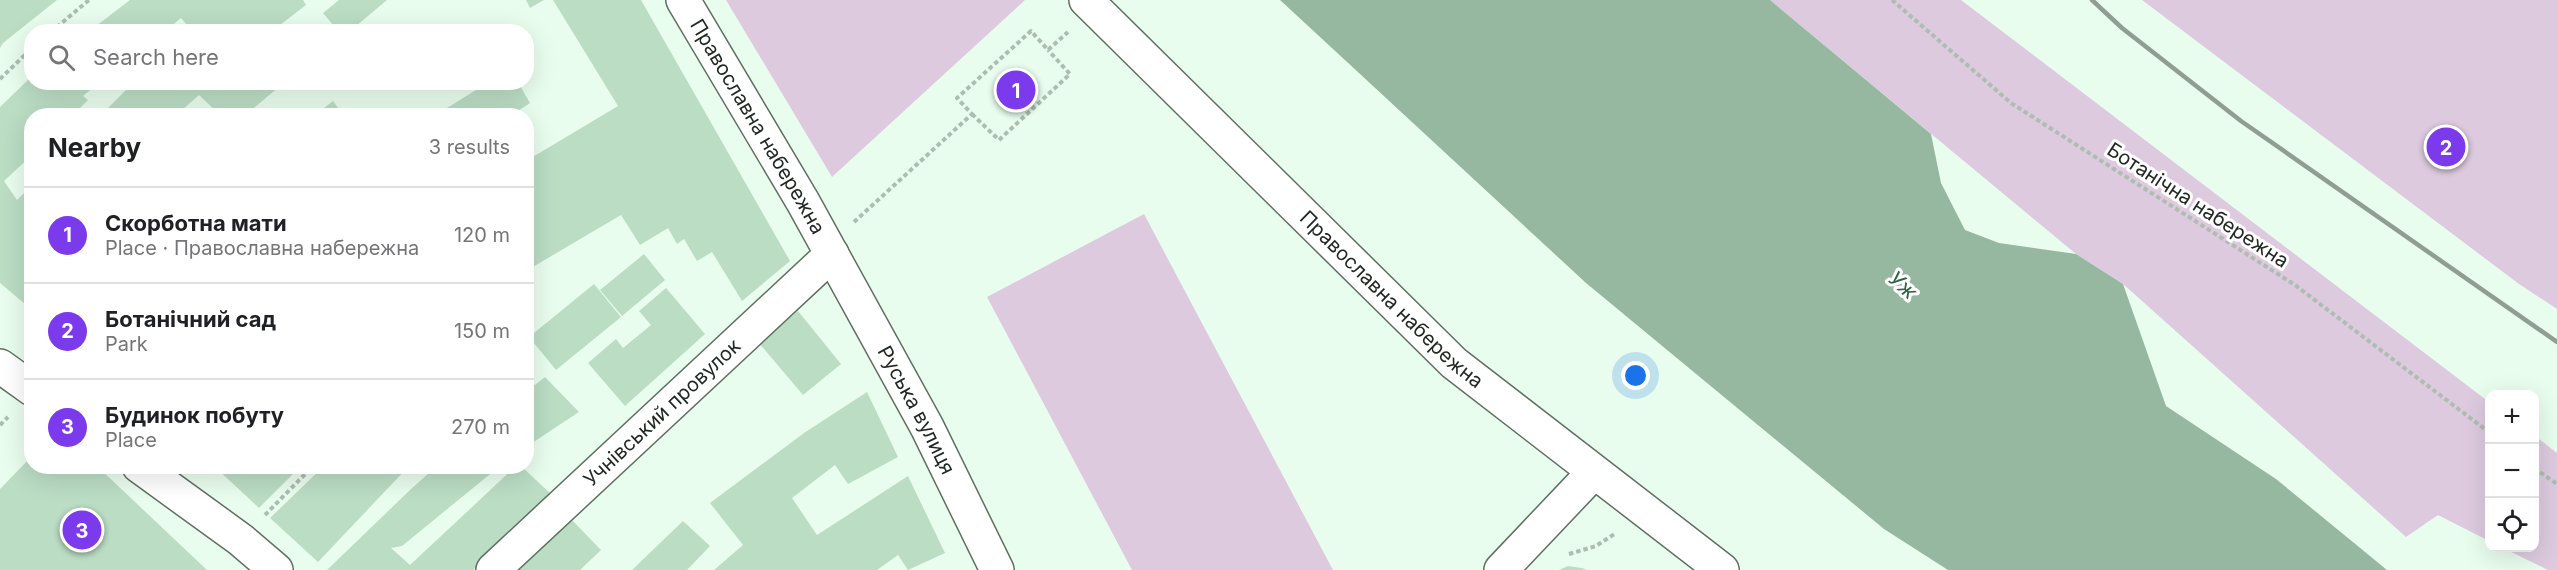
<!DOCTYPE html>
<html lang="en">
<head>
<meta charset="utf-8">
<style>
  body { margin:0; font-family:Inter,sans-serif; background:#f2f2f2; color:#202124 }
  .controls { position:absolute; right:18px; bottom:18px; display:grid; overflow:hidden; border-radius:12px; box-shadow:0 6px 24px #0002 }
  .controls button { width:54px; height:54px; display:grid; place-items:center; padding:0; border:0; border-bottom:2px solid #e0e0e0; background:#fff; color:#202124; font:30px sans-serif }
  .you { position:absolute; left:1636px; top:376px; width:21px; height:21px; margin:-15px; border:4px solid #fff; border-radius:50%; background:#1a73e8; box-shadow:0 0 0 9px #1a73e833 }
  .badge { display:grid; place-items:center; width:39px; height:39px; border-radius:50%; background:#7c3aed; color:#fff; font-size:20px; font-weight:700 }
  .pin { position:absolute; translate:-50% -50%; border:3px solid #fff; box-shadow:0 2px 6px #0006 }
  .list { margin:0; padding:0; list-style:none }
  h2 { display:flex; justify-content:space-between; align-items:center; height:78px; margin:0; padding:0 24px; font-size:26px }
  h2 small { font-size:20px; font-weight:400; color:#757577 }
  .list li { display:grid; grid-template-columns:39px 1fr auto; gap:18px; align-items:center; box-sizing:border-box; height:96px; padding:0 24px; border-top:2px solid #e0e0e0 }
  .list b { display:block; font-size:22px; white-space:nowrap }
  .list p { margin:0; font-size:20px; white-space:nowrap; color:#757577 }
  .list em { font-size:20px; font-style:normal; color:#757577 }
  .icon { flex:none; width:33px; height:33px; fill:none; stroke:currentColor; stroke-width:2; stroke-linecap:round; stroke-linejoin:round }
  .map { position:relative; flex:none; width:2557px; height:570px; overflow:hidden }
  .search { position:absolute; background:#fff; box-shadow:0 6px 24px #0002; left:24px; top:24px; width:510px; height:66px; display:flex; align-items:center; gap:15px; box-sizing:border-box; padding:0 21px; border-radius:24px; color:#757577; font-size:22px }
  .panel { position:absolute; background:#fff; box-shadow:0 6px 24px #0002; left:24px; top:108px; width:510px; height:366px; border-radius:24px }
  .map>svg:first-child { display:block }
  .green { fill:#ddcadf }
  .water { fill:#96b8a0 }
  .building { fill:#bbddc4 }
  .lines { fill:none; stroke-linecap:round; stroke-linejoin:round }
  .minor-casing { stroke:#5f7063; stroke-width:36 }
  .major-casing { stroke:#5f7063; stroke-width:36 }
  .path { stroke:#adbdb1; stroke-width:4; stroke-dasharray:4.5 3; stroke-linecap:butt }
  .minor { stroke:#fff; stroke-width:33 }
  .major { stroke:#fff; stroke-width:33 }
  .rail { stroke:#8f9d92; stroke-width:4.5 }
  .labels { text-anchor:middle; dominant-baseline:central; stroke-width:6; stroke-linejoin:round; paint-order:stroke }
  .street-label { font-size:20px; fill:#222924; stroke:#fff }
  .water-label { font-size:21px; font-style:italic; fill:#2e6341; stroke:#fff }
</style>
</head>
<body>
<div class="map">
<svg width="2557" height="570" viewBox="0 0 2557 570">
  <rect width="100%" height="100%" fill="#e9fdee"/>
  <path class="green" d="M726 0H1025L832 177Z
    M1770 0H1961L2489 402V541L2438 515 2406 537 2123 284 2076 254Z
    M2142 0H2557V309L2519 284Z
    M1144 214 1333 570H1132L987 297Z
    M2535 436 2557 453V570H2548L2503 548H2534Z"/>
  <path class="water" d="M1280 0H1770L1931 134 1941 183 1965 230 1999 243 2076 254 2123 284 2166 406 2276 479 2387 570H1948L1884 529 1586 283Z"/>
  <path class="building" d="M0 0H57L3 43 0 48Z
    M130 0H303L306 5 271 32H193L181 18 164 32H88Z
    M339 0H387L349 32H339L323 13Z
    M526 0H544L530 8Z
    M553 0H641L790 261 742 301 712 252 697 261 684 239 677 244 668 228 640 245 621 215 526 271V161L618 106Z
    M32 76V82H100L83 96 88 100 72 116H32V155L4 181 17 200 32 185V310L0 283V107Z
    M134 82H285L244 116H221L199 95 182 110 187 116H100Z
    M489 82H518L530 103 510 116H434Z
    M333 101 344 116H314Z
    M644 254 665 280 622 316 600 290Z
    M594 284 621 317 556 370 529 337Z
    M666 288 705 334 625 406 588 363 616 339 623 348 651 325 639 311Z
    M798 311 841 364 803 395 759 343Z
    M545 377 579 412 526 447V392Z
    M867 392 898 457 848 484 835 465 792 498 817 535 908 476 945 553 908 570 898 555 877 570H714L743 545 710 503 804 433Z
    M32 456V466H97L207 570H0V489Z
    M214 466H301L259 508Z
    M324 466H409L318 562 270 518Z
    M437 466H500L402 546 391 548 410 565 516 466H521L552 495 473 570H327L411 489Z
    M570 518 601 550 580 570H514Z
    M683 521 710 546 687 570H632Z
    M1568 566 1582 568 1587 570H1559Z"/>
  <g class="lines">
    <defs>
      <g id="minor">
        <path id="s1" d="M683 0 803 202 927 427 997 570"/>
        <path id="s2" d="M1086 0 1454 363 1722 570"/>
        <path id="s3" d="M493 570 832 254"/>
        <path d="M1501 570 1594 472"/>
      </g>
      <path id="major" d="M0 366 32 389
        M139 466 241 540 276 570"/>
    </defs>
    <use href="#minor" class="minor-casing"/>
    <use href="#major" class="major-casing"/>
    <path class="path" d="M1892 0 2011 103 2295 285 2490 433
      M51 32 89 0
      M0 79 32 48
      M972 114 999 140 1070 74 1048 50
      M854 222 972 114 957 98 1031 31 1048 50 1068 32
      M0 425 8 417
      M2534 468 2557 484
      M265 515 313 466
      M1569 554 1596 546 1616 533"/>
    <use href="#minor" class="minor"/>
    <use href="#major" class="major"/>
    <path class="rail" d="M2092 0 2122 28 2241 121 2557 342"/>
  </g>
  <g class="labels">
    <g class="street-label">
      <text stroke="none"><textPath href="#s1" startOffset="147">Православна набережна</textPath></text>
      <text transform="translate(2198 205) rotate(33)">Ботанічна набережна</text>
      <text stroke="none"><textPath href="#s2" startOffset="428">Православна набережна</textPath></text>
      <text stroke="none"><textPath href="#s1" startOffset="472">Руська вулиця</textPath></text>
      <text stroke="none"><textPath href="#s3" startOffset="231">Учнівський провулок</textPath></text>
    </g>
    <g class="water-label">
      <text transform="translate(1903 285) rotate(42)">Уж</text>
    </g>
  </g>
</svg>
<div class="controls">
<button>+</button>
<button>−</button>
<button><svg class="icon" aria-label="locate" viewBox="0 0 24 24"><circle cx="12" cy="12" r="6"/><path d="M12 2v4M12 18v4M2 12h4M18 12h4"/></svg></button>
</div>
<div class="you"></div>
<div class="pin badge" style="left:1016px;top:90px">1</div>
<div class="pin badge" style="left:2446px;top:147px">2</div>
<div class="pin badge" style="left:82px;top:530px">3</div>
<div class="search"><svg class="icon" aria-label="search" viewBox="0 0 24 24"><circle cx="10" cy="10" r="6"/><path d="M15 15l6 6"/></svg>Search here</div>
<section class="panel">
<h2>Nearby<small>3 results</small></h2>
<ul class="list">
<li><span class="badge">1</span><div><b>Скорботна мати</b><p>Place · Православна набережна</p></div><em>120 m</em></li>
<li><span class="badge">2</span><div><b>Ботанічний сад</b><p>Park</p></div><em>150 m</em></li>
<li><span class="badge">3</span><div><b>Будинок побуту</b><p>Place</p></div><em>270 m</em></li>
</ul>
</section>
</div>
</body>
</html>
